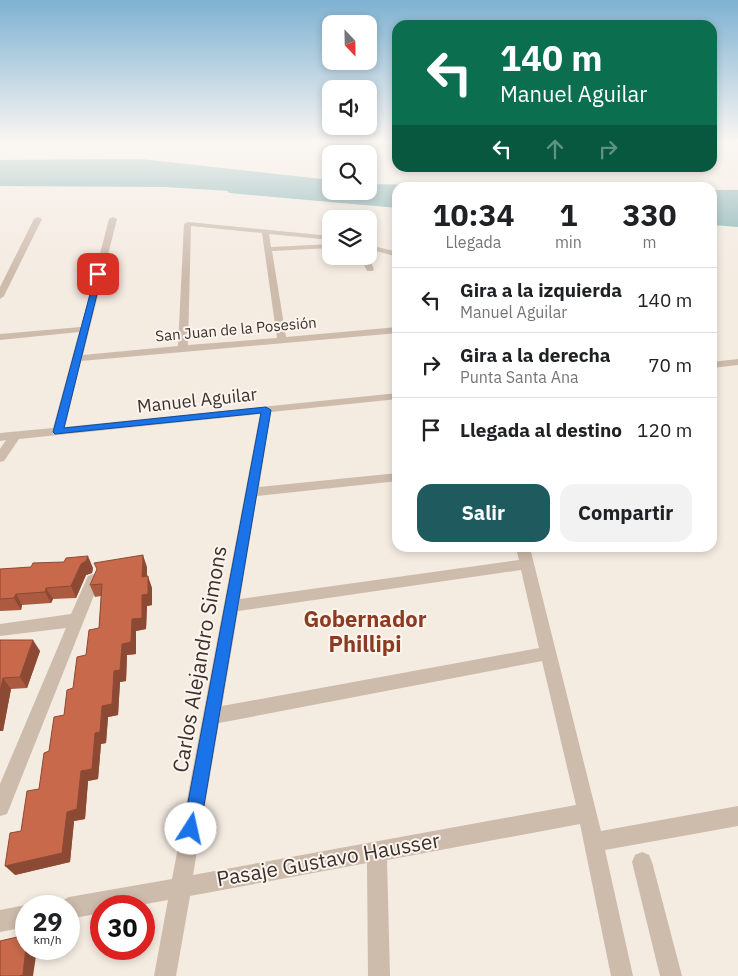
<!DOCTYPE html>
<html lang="es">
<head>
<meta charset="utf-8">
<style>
  :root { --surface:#fff; --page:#f2f2f2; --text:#202124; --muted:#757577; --line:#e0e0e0; --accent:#1f5a5e }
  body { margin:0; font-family:"IBM Plex Sans",sans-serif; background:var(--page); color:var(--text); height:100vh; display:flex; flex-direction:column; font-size:19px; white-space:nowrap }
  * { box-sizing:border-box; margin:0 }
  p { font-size:16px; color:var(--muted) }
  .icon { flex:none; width:28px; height:28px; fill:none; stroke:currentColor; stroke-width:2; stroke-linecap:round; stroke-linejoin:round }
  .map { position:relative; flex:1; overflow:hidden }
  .panel { position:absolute; left:392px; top:182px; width:325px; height:370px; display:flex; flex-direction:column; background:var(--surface); border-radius:15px; box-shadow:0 2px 8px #0003 }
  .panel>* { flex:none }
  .banner { position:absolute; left:392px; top:20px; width:325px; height:152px; border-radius:15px; box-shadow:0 2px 8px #0003; background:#0b6e4f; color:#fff; overflow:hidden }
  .needle { width:32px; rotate:158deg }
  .buttons { position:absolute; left:322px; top:15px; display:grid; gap:10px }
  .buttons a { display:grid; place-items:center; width:55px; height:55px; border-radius:10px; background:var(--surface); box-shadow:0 2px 8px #0003; font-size:25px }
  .speed { position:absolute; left:15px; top:895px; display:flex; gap:10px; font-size:25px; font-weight:700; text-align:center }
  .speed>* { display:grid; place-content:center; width:65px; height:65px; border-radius:50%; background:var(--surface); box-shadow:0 2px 8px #0003; line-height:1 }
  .speed small { font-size:12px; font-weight:400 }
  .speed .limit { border:8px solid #d22; background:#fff; color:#111 }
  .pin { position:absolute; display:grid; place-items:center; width:42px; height:42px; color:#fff; margin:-21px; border-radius:10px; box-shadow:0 2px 8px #0006 }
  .me { position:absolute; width:55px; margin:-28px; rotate:10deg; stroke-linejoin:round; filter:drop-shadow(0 0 4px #0008) }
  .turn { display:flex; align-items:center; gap:18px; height:105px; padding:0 25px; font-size:22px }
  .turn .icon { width:65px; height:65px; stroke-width:2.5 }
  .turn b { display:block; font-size:35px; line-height:42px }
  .lanes { display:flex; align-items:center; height:48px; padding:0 25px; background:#0003; justify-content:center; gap:25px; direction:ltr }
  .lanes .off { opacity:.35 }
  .eta { display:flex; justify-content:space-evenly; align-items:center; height:85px; text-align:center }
  .eta b { font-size:30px; font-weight:800; line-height:35px }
  .cta { display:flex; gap:10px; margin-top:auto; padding:10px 25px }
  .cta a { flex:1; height:58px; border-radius:15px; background:var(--accent); color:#fff; font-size:20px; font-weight:800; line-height:58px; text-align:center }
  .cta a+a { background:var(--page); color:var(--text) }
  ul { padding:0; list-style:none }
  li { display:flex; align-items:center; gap:15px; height:65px; padding:0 25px; border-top:1px solid var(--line) }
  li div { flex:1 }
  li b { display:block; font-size:19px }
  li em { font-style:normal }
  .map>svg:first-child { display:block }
  .water { fill:#7fb0b2 }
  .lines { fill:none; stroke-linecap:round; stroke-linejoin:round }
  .river { fill:#7fb0b2; fill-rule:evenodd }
  .minor { fill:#cdbbac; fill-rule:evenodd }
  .wall { fill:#ac5a40 }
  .shaded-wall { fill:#8c4a34 }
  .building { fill:#c8694b; stroke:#8c4a34 }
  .route { fill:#1a73e8; stroke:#114b97 }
  .labels { text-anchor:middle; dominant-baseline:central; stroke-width:4; stroke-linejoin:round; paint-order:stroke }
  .far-street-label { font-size:15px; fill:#3b302b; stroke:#fbf5ee }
  .street-label { font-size:18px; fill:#3b302b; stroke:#fbf5ee }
  .near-street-label { font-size:21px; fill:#3b302b; stroke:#fbf5ee }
  .near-neighbourhood-label { font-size:22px; font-weight:bold; fill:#8c3b22; stroke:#fbf5ee }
</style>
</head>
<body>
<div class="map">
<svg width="738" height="976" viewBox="0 0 738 976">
  <rect width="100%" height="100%" fill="#f4ebe1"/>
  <g class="water">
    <polygon points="141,159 331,180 331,191 369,191 369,184 532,187 398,188 397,201 164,187 0,186 0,160"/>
    <polygon points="712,190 738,190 738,227 713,225"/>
  </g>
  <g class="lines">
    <polygon class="river" points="236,183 398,196 398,208 229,193 226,189 229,185"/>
    <g class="minor">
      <polygon points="38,217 42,219 4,296 0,299 0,287 34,219"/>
      <path d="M 113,217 L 117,219 L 83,355 L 178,346 L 184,224 L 188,222 L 331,236 L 331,240 L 269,234 L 271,247 L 331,244 L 331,248 L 272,251 L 286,337 L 398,327 L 398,333 L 81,361 L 65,427 L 398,393 L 398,399 L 271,412 L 259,487 L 398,473 L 398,481 L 257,496 L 240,599 L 519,560 L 516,548 L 530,548 L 601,831 L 738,806 L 738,826 L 605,850 L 633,976 L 611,976 L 580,824 L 387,860 L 390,976 L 368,976 L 367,863 L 190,896 L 176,976 L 154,976 L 168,900 L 135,906 L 101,906 L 101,913 L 69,919 L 69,906 L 59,906 L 62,901 L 69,897 L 172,879 L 260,414 L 19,439 L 4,461 L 0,462 L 0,449 L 6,440 L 0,441 L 0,433 L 53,428 L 79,332 L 0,340 L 0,334 L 81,327 L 109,219 ZM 191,226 L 262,233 L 277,338 L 188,345 ZM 521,570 L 539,648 L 222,706 L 238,611 ZM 542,661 L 576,805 L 193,875 L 219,723 Z"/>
      <polygon points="369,245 398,252 398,257 369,249"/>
      <polygon points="360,256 368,256 374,269 373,271 367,271"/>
      <polygon points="738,359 738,365 712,368 712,362"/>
      <polygon points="93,574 98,576 100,580 7,814 0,816 0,784 66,628 0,636 0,624 71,614 88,576"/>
      <polygon points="642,852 649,855 652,862 682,976 660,976 632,862 635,855"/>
      <polygon points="26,905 28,906 26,906 26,927 0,932 0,910"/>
    </g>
  </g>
  <g class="wall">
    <polygon points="147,567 147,577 152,588 152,605 147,606 146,629 136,631 136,654 127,655 126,681 120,682 118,715 108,717 106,743 101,744 98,779 88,781 85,819 74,821 70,862 15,875 21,831 39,789 49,751 64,715 86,655 99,628 101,596 95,597 90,585"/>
    <polygon points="93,568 92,573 86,575 76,598 53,599 51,603 22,605 21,610 0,611 0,569"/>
    <polygon points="0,640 40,651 27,688 11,689 3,731 0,731"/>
  </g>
  <g class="shaded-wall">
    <polygon points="143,555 147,567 147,589 142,577"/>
    <polygon points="88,556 93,568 92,573 86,575 76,598 71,586 81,564"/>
    <polygon points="148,576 152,588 152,605 147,606 146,629 136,631 136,654 127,655 126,681 120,682 118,715 108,717 106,743 101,744 98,779 88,781 85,819 74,821 70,862 15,875 5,866 67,812 95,733 102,706 114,671 122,644 142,595"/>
    <polygon points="46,588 53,599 51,603 45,592"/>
    <polygon points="16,594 22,605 21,610 14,598"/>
    <polygon points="33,640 40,651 27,688 20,677"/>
    <polygon points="3,678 11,689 3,731 0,731 0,692"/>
    <polygon points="26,949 37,949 33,976 19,976"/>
  </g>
  <g class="building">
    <polygon points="143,555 142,577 148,576 148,594 142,595 142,618 132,619 131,642 122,644 120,670 114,671 112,704 102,706 100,732 95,733 92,769 81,771 77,809 67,812 62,853 5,866 10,833 21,831 27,791 39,789 44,753 49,751 54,717 64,715 67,690 73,688 77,657 86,655 89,630 99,628 102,584 90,585 97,569 94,563"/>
    <polygon points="88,556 86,561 81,564 71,586 46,588 45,592 16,594 14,598 0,599 0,569 31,567 33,563 64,562 66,558"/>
    <polygon points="0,640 33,640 20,677 3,678 0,692"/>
    <polygon points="26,935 26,947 23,975 19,976 0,976 0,941"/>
  </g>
  <linearGradient id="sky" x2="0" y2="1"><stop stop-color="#7eb2d2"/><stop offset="0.51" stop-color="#faf6f2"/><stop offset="1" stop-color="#faf6f2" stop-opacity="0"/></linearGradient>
  <rect width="738" height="277" fill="url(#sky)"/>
  <polygon class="route" points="96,272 102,274 64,428 266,407 271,410 200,829 198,835 191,838 185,835 183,829 261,413 55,434 53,432"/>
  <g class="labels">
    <g class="far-street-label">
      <text transform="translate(236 329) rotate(-5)">San Juan de la Posesión</text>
    </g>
    <g class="street-label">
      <text transform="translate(197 400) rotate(-6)">Manuel Aguilar</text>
    </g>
    <g class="near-street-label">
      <text transform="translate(199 659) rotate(-80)">Carlos Alejandro Simons</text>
      <text transform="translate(328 859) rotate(-10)">Pasaje Gustavo Hausser</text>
    </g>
    <g class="near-neighbourhood-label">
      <text x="365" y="618">Gobernador<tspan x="365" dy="25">Phillipi</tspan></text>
    </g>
  </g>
</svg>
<div class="buttons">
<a><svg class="needle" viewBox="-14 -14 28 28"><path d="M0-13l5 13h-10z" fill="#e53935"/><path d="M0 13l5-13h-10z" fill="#757577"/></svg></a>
<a><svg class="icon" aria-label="sound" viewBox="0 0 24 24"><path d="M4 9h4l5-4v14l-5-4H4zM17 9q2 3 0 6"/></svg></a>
<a><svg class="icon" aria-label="search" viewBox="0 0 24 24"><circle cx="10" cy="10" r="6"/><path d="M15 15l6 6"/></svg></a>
<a><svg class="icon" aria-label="layers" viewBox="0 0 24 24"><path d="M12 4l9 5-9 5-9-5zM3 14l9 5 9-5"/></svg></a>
</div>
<div class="speed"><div>29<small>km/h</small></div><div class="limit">30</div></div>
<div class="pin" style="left:98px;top:274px;background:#d93025"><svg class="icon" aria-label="arrive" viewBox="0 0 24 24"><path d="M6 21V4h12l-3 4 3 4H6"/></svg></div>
<svg class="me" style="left:191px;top:829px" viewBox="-20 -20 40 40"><circle r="19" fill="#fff"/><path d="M0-13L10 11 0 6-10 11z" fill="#1a73e8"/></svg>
<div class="banner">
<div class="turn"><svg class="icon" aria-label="left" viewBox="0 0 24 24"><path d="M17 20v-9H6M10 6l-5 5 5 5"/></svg><div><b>140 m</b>Manuel Aguilar</div></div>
<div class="lanes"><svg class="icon" aria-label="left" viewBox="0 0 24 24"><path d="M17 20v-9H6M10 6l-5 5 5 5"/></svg><svg class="icon off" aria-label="ahead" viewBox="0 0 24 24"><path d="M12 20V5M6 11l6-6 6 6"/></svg><svg class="icon off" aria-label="right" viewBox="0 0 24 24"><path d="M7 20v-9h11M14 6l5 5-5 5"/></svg></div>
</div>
<section class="panel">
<div class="eta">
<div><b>10:34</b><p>Llegada</p></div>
<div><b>1</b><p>min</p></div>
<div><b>330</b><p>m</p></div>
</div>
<ul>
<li><svg class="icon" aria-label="left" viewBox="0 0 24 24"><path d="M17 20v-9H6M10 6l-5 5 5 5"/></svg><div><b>Gira a la izquierda</b><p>Manuel Aguilar</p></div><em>140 m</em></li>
<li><svg class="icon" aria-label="right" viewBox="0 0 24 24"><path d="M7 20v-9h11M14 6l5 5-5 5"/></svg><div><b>Gira a la derecha</b><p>Punta Santa Ana</p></div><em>70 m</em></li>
<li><svg class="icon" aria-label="arrive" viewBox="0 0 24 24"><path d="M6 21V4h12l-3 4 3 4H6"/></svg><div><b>Llegada al destino</b></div><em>120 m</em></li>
</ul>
<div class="cta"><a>Salir</a><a>Compartir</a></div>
</section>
</div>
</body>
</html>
